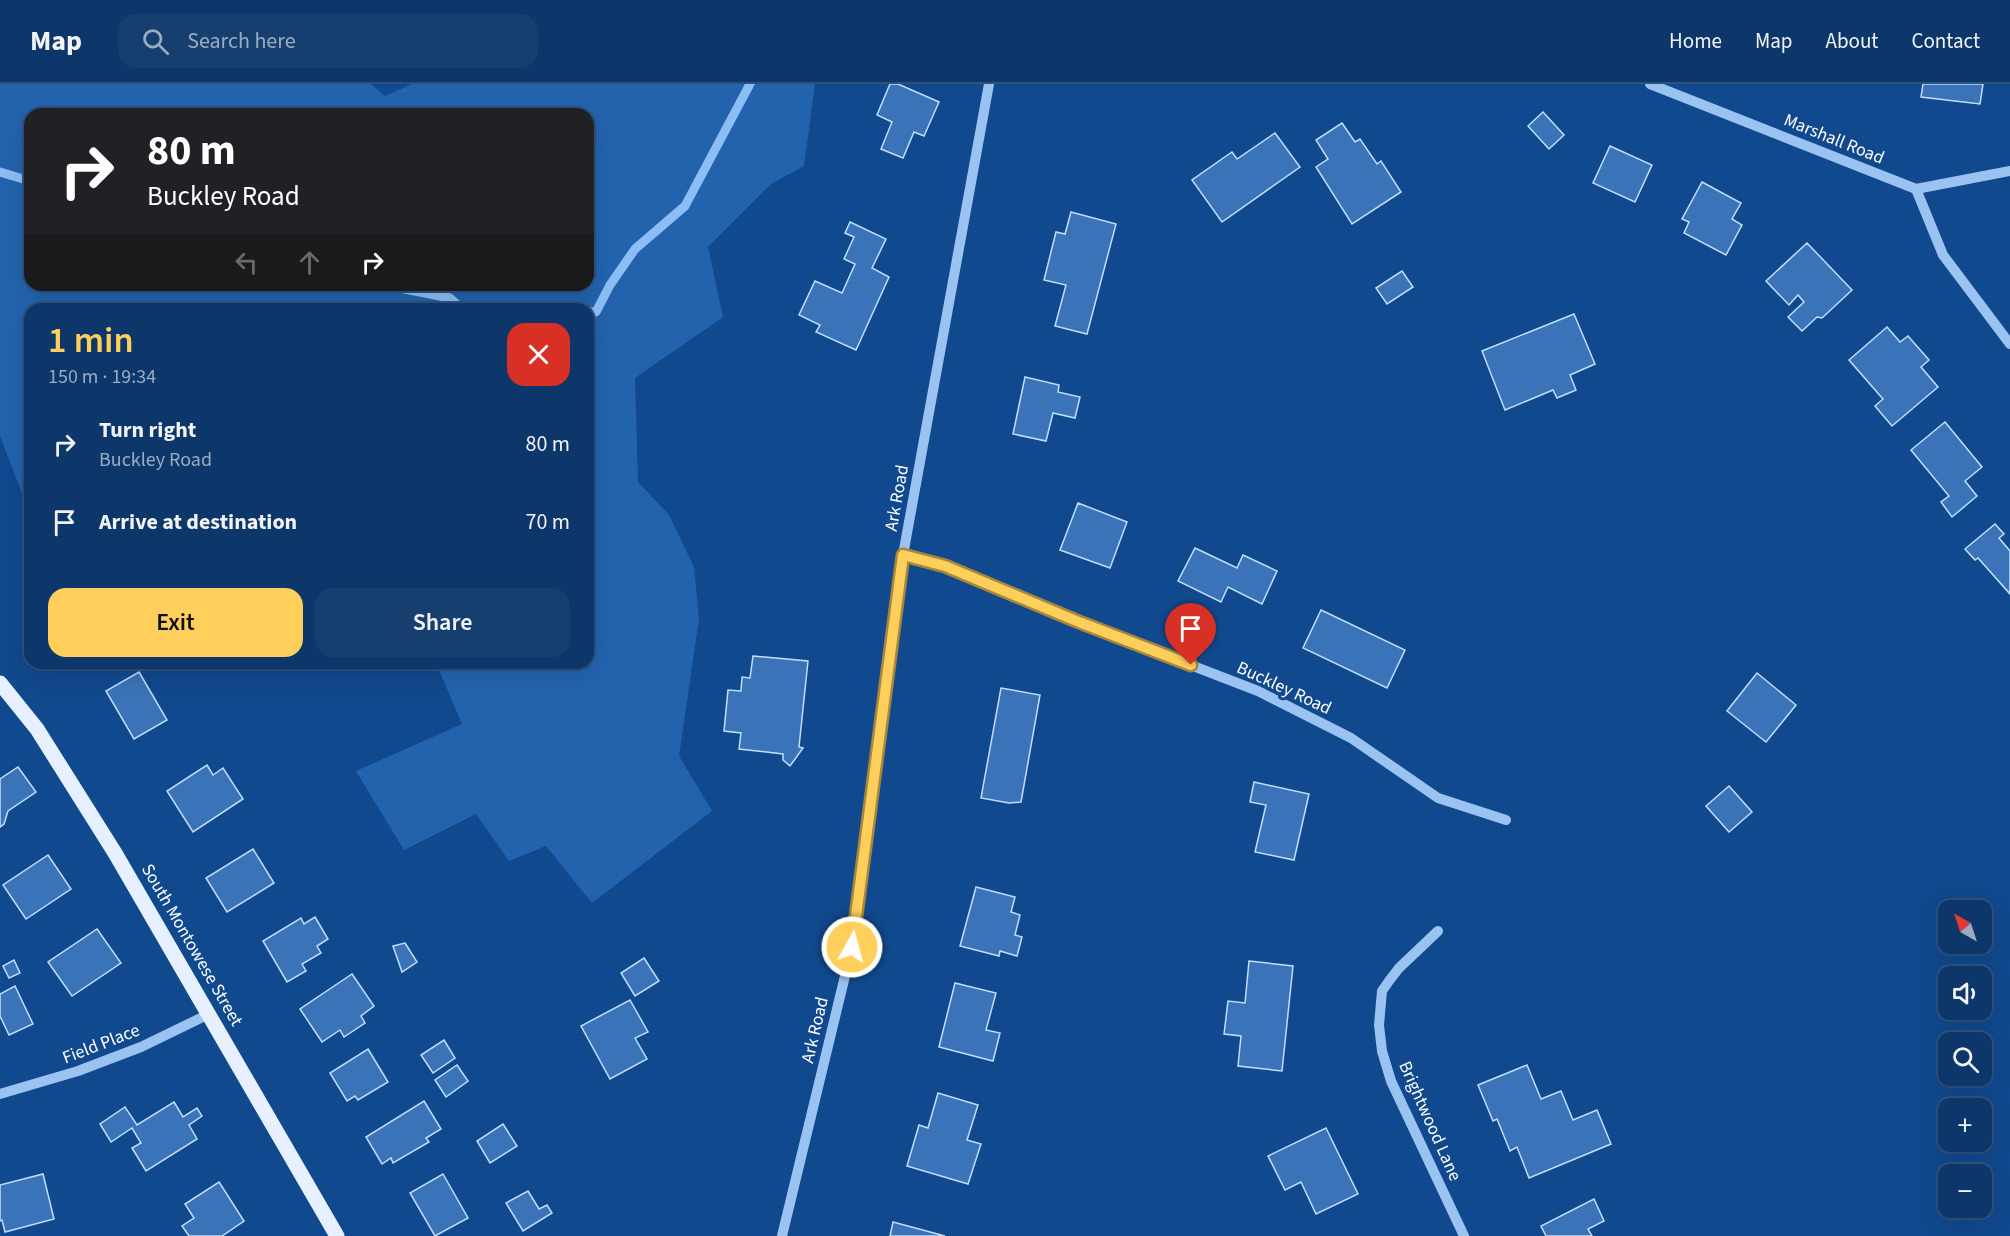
<!DOCTYPE html>
<html lang="en">
<head>
<meta charset="utf-8">
<style>
  :root { --surface:#0d376a; --page:#163f70; --text:#f1f3f6; --muted:#9aacc1; --line:#2d517e; --accent:#ffcf5c }
  body { margin:0; font-family:"Source Sans 3",sans-serif; background:var(--page); color:var(--text); height:100vh; display:flex; flex-direction:column; font-size:22px; white-space:nowrap }
  * { box-sizing:border-box; margin:0 }
  p { font-size:20px; color:var(--muted) }
  .icon { flex:none; width:33px; height:33px; fill:none; stroke:currentColor; stroke-width:2; stroke-linecap:round; stroke-linejoin:round }
  .map { position:relative; flex:1; overflow:hidden }
  .details { position:absolute; left:24px; top:219px; width:570px; height:366px; display:flex; flex-direction:column; background:var(--surface); border-radius:18px; box-shadow:0 6px 24px #0002,0 0 0 2px var(--line) }
  .details>* { flex:none }
  .hud { position:absolute; left:24px; top:24px; width:570px; height:183px; border-radius:18px; box-shadow:0 6px 24px #0002,0 0 0 2px var(--line); background:#202124; color:#fff; overflow:hidden }
  .needle { width:39px; rotate:321deg }
  .controls { position:absolute; left:1938px; top:816px; display:grid; gap:12px }
  .controls a { display:grid; place-items:center; width:54px; height:54px; border-radius:12px; background:var(--surface); box-shadow:0 6px 24px #0002,0 0 0 2px var(--line); font-size:30px }
  .pin { position:absolute; display:grid; place-items:center; width:51px; height:51px; color:#fff; margin:-62px -26px; border-radius:50% 50% 50% 0; rotate:-45deg; box-shadow:0 0 6px #0007 }
  .pin .icon { rotate:45deg }
  .me { position:absolute; width:66px; margin:-33px; rotate:7deg; stroke-linejoin:round; filter:drop-shadow(0 0 4px #0008) }
  .turn { display:flex; align-items:center; gap:21px; height:126px; padding:0 24px; font-size:27px }
  .turn .icon { width:78px; height:78px; stroke-width:2.5 }
  .turn b { display:block; font-size:42px; line-height:51px }
  .lanes { display:flex; align-items:center; height:57px; padding:0 24px; background:#0003; justify-content:center; gap:30px; direction:ltr }
  .lanes .off { opacity:.35 }
  .round { display:grid; place-items:center; flex:none; width:63px; height:63px; border-radius:18px; background:var(--page) }
  .head { display:flex; align-items:center; justify-content:space-between; height:102px; padding:0 24px }
  h1 { font-size:36px; font-weight:600; line-height:45px; color:var(--accent) }
  .cta { display:flex; gap:12px; margin-top:auto; padding:12px 24px }
  .cta a { flex:1; height:69px; border-radius:18px; background:var(--accent); color:#111; font-size:24px; font-weight:600; line-height:69px; text-align:center }
  .cta a+a { background:var(--page); color:var(--text) }
  ul { padding:0; list-style:none }
  li { display:flex; align-items:center; gap:18px; height:78px; padding:0 24px }
  li div { flex:1 }
  li b { display:block; font-size:22px }
  li em { font-style:normal }
  header { display:flex; align-items:center; gap:36px; box-sizing:border-box; height:84px; padding:0 30px; background:var(--surface); border-bottom:2px solid var(--line) }
  header strong { font-size:28px }
  nav { display:flex; gap:33px; margin-inline-start:auto; font-size:21px }
  .search { width:420px; height:54px; background:var(--page); display:flex; align-items:center; gap:15px; box-sizing:border-box; padding:0 21px; border-radius:18px; color:var(--muted); font-size:22px }
  .map>svg:first-child { display:block }
  .green { fill:#2363ae; fill-rule:evenodd }
  .lines { fill:none; stroke-linecap:round; stroke-linejoin:round }
  .stream { stroke:#8cbef5; stroke-width:9 }
  .building { fill:#3a73b8; stroke:#c2ddfd; stroke-width:1.5 }
  .minor { stroke:#9bc3f2; stroke-width:10 }
  .major { stroke:#e6f0ff; stroke-width:15 }
  .route-casing { stroke:#a6873c; stroke-width:15 }
  .route { stroke:#ffcf5c; stroke-width:10 }
  .labels { text-anchor:middle; dominant-baseline:central; stroke-width:6; stroke-linejoin:round; paint-order:stroke }
  .street-label { font-size:18px; fill:#fff; stroke:#11498e }
</style>
</head>
<body>
<header>
<strong>Map</strong>
<div class="search"><svg class="icon" aria-label="search" viewBox="0 0 24 24"><circle cx="10" cy="10" r="6"/><path d="M15 15l6 6"/></svg>Search here</div>
<nav><a>Home</a><a>Map</a><a>About</a><a>Contact</a></nav>
</header>
<div class="map">
<svg width="2010" height="1152" viewBox="0 0 2010 1152">
  <rect width="100%" height="100%" fill="#11498e"/>
  <path class="green" d="M 0,0 L 371,0 L 385,12 L 412,0 L 815,0 L 804,82 L 771,100 L 708,163 L 723,233 L 635,294 L 638,398 L 669,431 L 694,483 L 699,535 L 679,672 L 712,727 L 592,819 L 546,762 L 509,777 L 476,730 L 404,766 L 356,687 L 462,640 L 436,579 L 588,579 L 588,225 L 30,225 L 30,430 L 0,352 ZM 30,30 L 588,30 L 588,201 L 30,201 Z"/>
  <g class="lines">
    <g class="stream">
      <polyline points="0,88 30,97"/>
      <polyline points="385,201 450,214 462,225"/>
      <polyline points="588,228 596,228 610,201 635,165 685,122 750,0"/>
    </g>
  </g>
  <g class="building">
    <polygon points="890,0 898,0 939,18 924,52 914,48 903,74 881,65 892,38 877,31"/>
    <polygon points="1923,0 1983,0 1980,20 1921,13"/>
    <polygon points="1543,28 1564,51 1549,65 1528,42"/>
    <polygon points="1342,39 1355,58 1360,55 1377,80 1381,77 1401,108 1352,140 1316,83 1328,75 1316,56"/>
    <polygon points="1275,49 1300,83 1222,138 1192,96 1232,68 1237,75"/>
    <polygon points="1610,62 1652,81 1635,118 1593,99"/>
    <polygon points="1702,98 1741,119 1732,135 1742,141 1726,171 1684,149 1689,138 1682,135"/>
    <polygon points="1071,128 1116,140 1087,250 1055,242 1066,201 1044,196 1056,148 1065,150"/>
    <polygon points="850,138 886,155 872,184 889,193 856,266 816,248 820,241 799,231 815,197 842,209 855,180 844,175 854,153 845,149"/>
    <polygon points="1807,159 1852,206 1822,234 1817,233 1802,247 1788,233 1804,218 1798,211 1789,221 1766,197"/>
    <polygon points="1402,187 1413,203 1387,220 1376,204"/>
    <polygon points="1574,230 1595,280 1570,291 1576,306 1557,314 1553,306 1505,326 1482,267"/>
    <polygon points="1887,243 1900,258 1908,252 1929,276 1921,283 1938,303 1892,342 1875,322 1883,315 1849,276"/>
    <polygon points="1025,293 1059,301 1058,308 1080,313 1075,334 1053,329 1046,357 1013,350"/>
    <polygon points="1945,338 1982,383 1965,397 1977,412 1952,433 1941,418 1949,412 1911,366"/>
    <polygon points="1078,419 1127,438 1110,484 1060,466"/>
    <polygon points="1995,440 2004,450 1999,454 2010,467 2010,510 1978,474 1975,476 1965,465"/>
    <polygon points="1195,464 1237,484 1243,471 1277,487 1262,520 1228,503 1221,518 1178,497"/>
    <polygon points="1321,526 1405,566 1387,604 1303,564"/>
    <polygon points="753,572 808,577 799,663 803,664 790,682 783,676 783,670 739,665 741,649 724,647 728,606 741,607 742,593 750,594"/>
    <polygon points="139,588 167,636 134,655 106,607"/>
    <polygon points="1757,589 1796,621 1766,658 1727,627"/>
    <polygon points="1001,604 1040,611 1021,718 1009,719 981,714"/>
    <polygon points="207,681 213,691 223,684 243,715 193,748 167,707"/>
    <polygon points="18,683 36,708 8,727 4,740 0,743 0,695"/>
    <polygon points="1254,698 1309,710 1294,776 1255,768 1266,721 1250,718"/>
    <polygon points="1729,702 1752,728 1729,748 1706,722"/>
    <polygon points="253,765 274,799 227,828 206,794"/>
    <polygon points="48,771 71,805 26,835 3,801"/>
    <polygon points="976,803 1015,813 1011,828 1020,831 1015,851 1022,853 1017,872 1000,867 999,872 960,862"/>
    <polygon points="315,833 328,855 317,862 321,869 302,880 306,887 287,898 263,857 301,834 304,840"/>
    <polygon points="97,845 121,879 72,912 48,878"/>
    <polygon points="405,859 417,878 402,888 393,862"/>
    <polygon points="644,874 659,897 635,912 621,889"/>
    <polygon points="14,876 20,889 9,894 3,882"/>
    <polygon points="1249,877 1293,882 1282,987 1238,982 1241,952 1224,950 1228,917 1245,919"/>
    <polygon points="352,890 374,922 361,932 365,939 344,953 340,946 322,958 300,925"/>
    <polygon points="955,899 996,909 986,946 1000,949 993,977 939,963"/>
    <polygon points="15,902 33,940 9,951 0,932 0,910"/>
    <polygon points="630,916 648,948 635,954 647,975 610,995 581,942"/>
    <polygon points="444,956 455,974 433,989 421,971"/>
    <polygon points="368,965 388,998 358,1016 355,1012 347,1017 330,989"/>
    <polygon points="457,981 468,997 446,1013 435,996"/>
    <polygon points="1527,981 1541,1015 1561,1007 1573,1036 1597,1026 1611,1060 1529,1094 1517,1063 1510,1067 1497,1035 1493,1037 1478,1001"/>
    <polygon points="938,1009 978,1021 967,1056 981,1060 968,1100 907,1082 919,1041 928,1044"/>
    <polygon points="424,1017 441,1045 426,1054 429,1058 393,1079 391,1074 382,1080 366,1053"/>
    <polygon points="174,1018 183,1033 197,1024 202,1032 189,1041 197,1055 146,1087 132,1064 141,1059 132,1044 111,1058 100,1040 125,1023 137,1041"/>
    <polygon points="503,1040 517,1062 490,1079 477,1057"/>
    <polygon points="1326,1044 1358,1110 1316,1130 1301,1098 1285,1106 1268,1072"/>
    <polygon points="43,1090 54,1135 5,1148 2,1136 0,1137 0,1101"/>
    <polygon points="443,1090 468,1134 435,1152 410,1109"/>
    <polygon points="219,1098 244,1137 222,1152 189,1152 182,1142 194,1134 185,1120"/>
    <polygon points="528,1107 539,1125 547,1121 552,1129 523,1147 506,1119"/>
    <polygon points="1594,1115 1604,1137 1588,1145 1592,1152 1546,1152 1541,1142"/>
    <polygon points="893,1138 945,1152 890,1152"/>
  </g>
  <g class="lines">
    <g class="minor">
      <polyline points="1650,0 1916,105 2010,87"/>
      <polyline points="1916,105 1943,171 2010,260"/>
      <polyline points="903,471 945,482 1079,538 1258,607 1351,654 1438,714 1506,736"/>
      <polyline points="1438,847 1399,884 1389,897 1382,907 1379,941 1382,967 1391,997 1464,1152"/>
      <polyline points="0,1010 78,987 141,963 209,930"/>
      <polyline points="782,1152 852,863 903,471 989,0"/>
    </g>
    <polyline class="major" points="0,599 37,645 115,769 337,1152"/>
  </g>
  <g class="lines">
    <g class="route-casing">
      <polyline id="route" points="852,863 903,471 945,482 1079,538 1191,581"/>
    </g>
    <use href="#route" class="route"/>
  </g>
  <g class="labels">
    <g class="street-label">
      <text transform="translate(1834 55) rotate(22)">Marshall Road</text>
      <text transform="translate(897 414) rotate(-80)">Ark Road</text>
      <text transform="translate(1284 604) rotate(25)">Buckley Road</text>
      <text transform="translate(192 861) rotate(60)">South Montowese Street</text>
      <text transform="translate(815 946) rotate(-77)">Ark Road</text>
      <text transform="translate(101 960) rotate(-21)">Field Place</text>
      <text transform="translate(1430 1037) rotate(66)">Brightwood Lane</text>
    </g>
  </g>
</svg>
<div class="controls">
<a><svg class="needle" viewBox="-14 -14 28 28"><path d="M0-13l5 13h-10z" fill="#e53935"/><path d="M0 13l5-13h-10z" fill="#9aacc1"/></svg></a>
<a><svg class="icon" aria-label="sound" viewBox="0 0 24 24"><path d="M4 9h4l5-4v14l-5-4H4zM17 9q2 3 0 6"/></svg></a>
<a><svg class="icon" aria-label="search" viewBox="0 0 24 24"><circle cx="10" cy="10" r="6"/><path d="M15 15l6 6"/></svg></a>
<a>+</a>
<a>−</a>
</div>
<div class="pin" style="left:1191px;top:581px;background:#d93025"><svg class="icon" aria-label="arrive" viewBox="0 0 24 24"><path d="M6 21V4h12l-3 4 3 4H6"/></svg></div>
<svg class="me" style="left:852px;top:863px" viewBox="-20 -20 40 40"><circle r="17" fill="#ffcf5c" stroke="#fff" stroke-width="3"/><path d="M0-11L8 9 0 5-8 9z" fill="#fff"/></svg>
<div class="hud">
<div class="turn"><svg class="icon" aria-label="right" viewBox="0 0 24 24"><path d="M7 20v-9h11M14 6l5 5-5 5"/></svg><div><b>80 m</b>Buckley Road</div></div>
<div class="lanes"><svg class="icon off" aria-label="left" viewBox="0 0 24 24"><path d="M17 20v-9H6M10 6l-5 5 5 5"/></svg><svg class="icon off" aria-label="ahead" viewBox="0 0 24 24"><path d="M12 20V5M6 11l6-6 6 6"/></svg><svg class="icon" aria-label="right" viewBox="0 0 24 24"><path d="M7 20v-9h11M14 6l5 5-5 5"/></svg></div>
</div>
<section class="details">
<div class="head"><div><h1>1 min</h1><p>150 m · 19:34</p></div><a class="round" style="background:#d93025;color:#fff"><svg class="icon" aria-label="close" viewBox="0 0 24 24"><path d="M6 6l12 12M18 6L6 18"/></svg></a></div>
<ul>
<li><svg class="icon" aria-label="right" viewBox="0 0 24 24"><path d="M7 20v-9h11M14 6l5 5-5 5"/></svg><div><b>Turn right</b><p>Buckley Road</p></div><em>80 m</em></li>
<li><svg class="icon" aria-label="arrive" viewBox="0 0 24 24"><path d="M6 21V4h12l-3 4 3 4H6"/></svg><div><b>Arrive at destination</b></div><em>70 m</em></li>
</ul>
<div class="cta"><a>Exit</a><a>Share</a></div>
</section>
</div>
</body>
</html>
